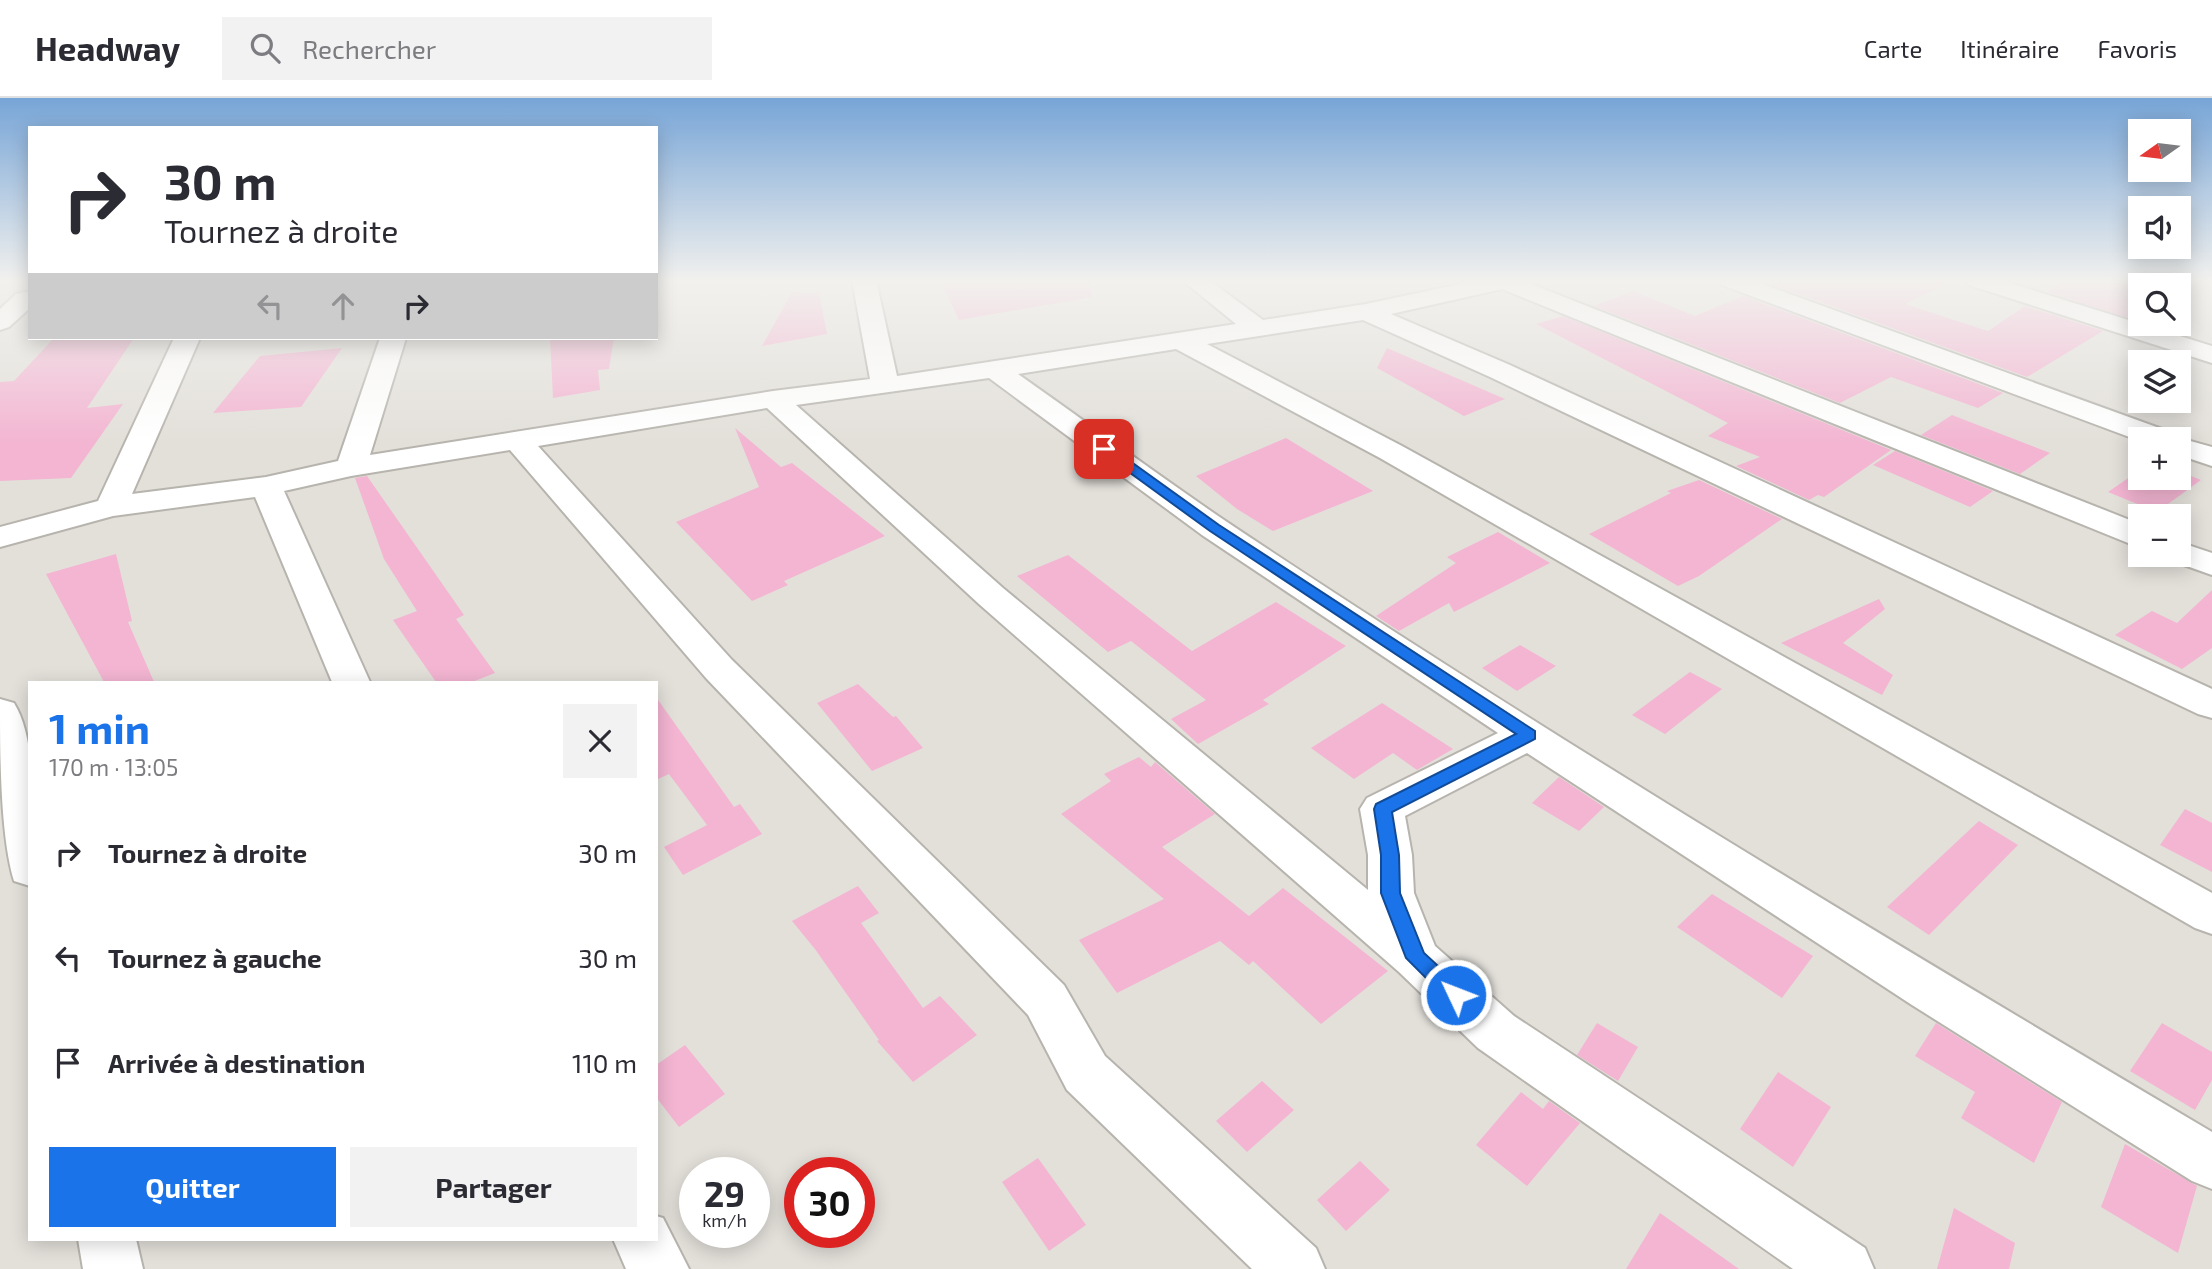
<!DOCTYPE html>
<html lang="fr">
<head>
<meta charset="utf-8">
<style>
  :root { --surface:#fff; --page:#f2f2f3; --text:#2b2b33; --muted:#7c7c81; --line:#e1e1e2; --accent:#1a73e8 }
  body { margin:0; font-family:"Exo 2",sans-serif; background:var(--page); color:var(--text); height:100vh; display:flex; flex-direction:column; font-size:26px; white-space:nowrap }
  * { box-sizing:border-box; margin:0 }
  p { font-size:23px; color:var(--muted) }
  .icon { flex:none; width:38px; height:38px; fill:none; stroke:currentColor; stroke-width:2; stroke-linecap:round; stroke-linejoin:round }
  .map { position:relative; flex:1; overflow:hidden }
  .panel { position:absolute; left:28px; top:583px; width:630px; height:560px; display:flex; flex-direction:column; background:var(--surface); border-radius:0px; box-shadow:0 4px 18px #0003 }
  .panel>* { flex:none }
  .hud { position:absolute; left:28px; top:28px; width:630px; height:214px; border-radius:0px; box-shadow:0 4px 18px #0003; background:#fff; color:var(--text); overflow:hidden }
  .needle { width:46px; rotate:256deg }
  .controls { position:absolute; left:2128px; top:21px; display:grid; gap:14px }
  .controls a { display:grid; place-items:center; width:63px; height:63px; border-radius:0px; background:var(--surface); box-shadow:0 4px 18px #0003; font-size:35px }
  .speed { position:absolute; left:679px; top:1059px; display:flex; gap:14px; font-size:35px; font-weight:700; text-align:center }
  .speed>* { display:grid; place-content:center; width:91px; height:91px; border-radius:50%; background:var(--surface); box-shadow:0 4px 18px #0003; line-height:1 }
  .speed small { font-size:18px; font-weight:400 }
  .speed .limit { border:10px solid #d22; background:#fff; color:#111 }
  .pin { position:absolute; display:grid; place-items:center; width:60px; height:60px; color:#fff; margin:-30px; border-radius:14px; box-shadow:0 4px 10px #0006 }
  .me { position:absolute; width:77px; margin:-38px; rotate:313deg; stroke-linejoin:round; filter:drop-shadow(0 0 5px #0008) }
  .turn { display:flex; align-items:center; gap:24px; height:147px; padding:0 21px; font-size:32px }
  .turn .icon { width:91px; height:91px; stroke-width:2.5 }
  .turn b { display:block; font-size:49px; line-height:60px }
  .lanes { display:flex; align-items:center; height:66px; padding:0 21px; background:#0003; justify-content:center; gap:35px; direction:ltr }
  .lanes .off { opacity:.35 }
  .round { display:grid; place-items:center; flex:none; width:74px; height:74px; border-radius:0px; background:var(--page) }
  .summary { display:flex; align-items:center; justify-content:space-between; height:119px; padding:0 21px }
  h1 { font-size:42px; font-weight:700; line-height:52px; color:var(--accent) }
  .cta { display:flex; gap:14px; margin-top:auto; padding:14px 21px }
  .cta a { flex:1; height:80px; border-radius:0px; background:var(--accent); color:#fff; font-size:28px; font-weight:700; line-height:80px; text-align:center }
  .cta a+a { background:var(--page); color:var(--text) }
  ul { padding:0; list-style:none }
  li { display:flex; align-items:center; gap:21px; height:105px; padding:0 21px }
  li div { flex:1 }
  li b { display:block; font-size:26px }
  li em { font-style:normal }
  header { display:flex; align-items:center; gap:42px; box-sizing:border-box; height:98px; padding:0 35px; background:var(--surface); border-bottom:2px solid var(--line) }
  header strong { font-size:33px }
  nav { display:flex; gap:38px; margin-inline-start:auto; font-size:24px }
  .search { width:490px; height:63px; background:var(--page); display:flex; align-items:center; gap:18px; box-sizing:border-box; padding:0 24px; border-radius:0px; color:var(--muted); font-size:26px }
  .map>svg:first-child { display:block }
  .building { fill:#f3b5d2 }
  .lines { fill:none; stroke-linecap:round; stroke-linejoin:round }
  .street-casing { stroke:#b7b4ae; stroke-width:4 }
  .street { fill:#fff; fill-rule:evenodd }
  .route { fill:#1a73e8; stroke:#114b97; stroke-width:2 }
</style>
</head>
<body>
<header>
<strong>Headway</strong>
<div class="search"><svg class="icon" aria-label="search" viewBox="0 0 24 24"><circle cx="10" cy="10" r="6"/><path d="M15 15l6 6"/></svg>Rechercher</div>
<nav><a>Carte</a><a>Itinéraire</a><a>Favoris</a></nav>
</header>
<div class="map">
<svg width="2212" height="1171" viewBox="0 0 2212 1171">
  <rect width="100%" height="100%" fill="#e3e0da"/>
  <g class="building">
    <polygon points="969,182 1090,182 1092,199 959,222 941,185"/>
    <polygon points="1782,182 1953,182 1905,206 1988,233 2025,208 2103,233 2027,279 1771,186"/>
    <polygon points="2065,182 2119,182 2140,188 2140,210 2126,219 2047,194"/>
    <polygon points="1633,193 1695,218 1743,198 2003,295 1978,310 1891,279 1840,305 1594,208"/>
    <polygon points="792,194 819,195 827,236 762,248"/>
    <polygon points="1563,218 1891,352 1824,399 1818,397 1809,402 1736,368 1760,359 1708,338 1728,325 1536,226"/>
    <polygon points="69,240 134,240 87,310 123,306 71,380 0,383 0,284 14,283 53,241"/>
    <polygon points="550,240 614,240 609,271 598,272 600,292 553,300"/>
    <polygon points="342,250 301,309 213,315 260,258"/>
    <polygon points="1387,250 1505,301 1464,318 1377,270"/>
    <polygon points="1952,317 2050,355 2020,376 1921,337"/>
    <polygon points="735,330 781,369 792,365 885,438 784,483 788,487 752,503 676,424 759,389"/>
    <polygon points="1286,340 1373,393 1273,433 1237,411 1196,378"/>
    <polygon points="1895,353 1993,393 1970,409 1873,367"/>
    <polygon points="2140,372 2140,380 2179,380 2179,373 2201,382 2157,414 2108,394"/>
    <polygon points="367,378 464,517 456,521 495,575 472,584 436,584 393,522 417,513 384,461 355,380"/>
    <polygon points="1699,382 1782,421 1699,478 1678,488 1589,436 1671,395 1667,393"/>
    <polygon points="1498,434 1550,465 1454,514 1449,505 1399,533 1376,518 1456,465 1447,459"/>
    <polygon points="116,456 132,523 128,524 154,584 104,584 46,476"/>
    <polygon points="1068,457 1192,553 1276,504 1346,548 1263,602 1269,606 1198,646 1171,621 1206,602 1131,543 1108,554 1017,478"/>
    <polygon points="2212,492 2212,550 2182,571 2115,537 2152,513 2177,525"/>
    <polygon points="1879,501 1885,511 1843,545 1893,577 1882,597 1781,545"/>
    <polygon points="1520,547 1556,568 1517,593 1482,570"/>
    <polygon points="1690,574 1722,591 1665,636 1632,617"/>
    <polygon points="858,586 893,619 896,618 923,650 872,673 817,605"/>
    <polygon points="656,599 734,709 740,706 762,736 683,777 664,749 707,727 669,676 656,682"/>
    <polygon points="1382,605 1453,651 1417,672 1393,655 1354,681 1311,650"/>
    <polygon points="1139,659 1151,669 1155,664 1215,716 1162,749 1249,818 1283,790 1388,873 1321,926 1253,863 1249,867 1220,843 1117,895 1079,842 1164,801 1061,716 1111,683 1104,676"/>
    <polygon points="1559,679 1604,709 1579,733 1532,705"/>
    <polygon points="2185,711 2212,725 2212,774 2160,747"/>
    <polygon points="1979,723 2018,747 1929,837 1887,809"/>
    <polygon points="858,788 879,815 861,825 923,910 940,898 977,937 913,984 877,943 879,942 815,851 792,823"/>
    <polygon points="1712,796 1813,858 1782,900 1677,829"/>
    <polygon points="1597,925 1638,949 1618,983 1577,957"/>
    <polygon points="1936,925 2062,1004 2034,1065 1961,1020 1975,994 1915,958"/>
    <polygon points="2162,925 2212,954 2212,982 2195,1012 2130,973"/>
    <polygon points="685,947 725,996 679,1029 656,999 656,967"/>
    <polygon points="1778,974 1831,1009 1793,1069 1740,1031"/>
    <polygon points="1262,983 1294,1012 1247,1054 1216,1023"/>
    <polygon points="1521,994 1543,1011 1549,1003 1580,1025 1527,1088 1476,1047"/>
    <polygon points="2125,1046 2197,1088 2178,1155 2101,1109"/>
    <polygon points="1038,1060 1086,1127 1049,1153 1002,1084"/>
    <polygon points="1360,1063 1390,1092 1346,1133 1317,1102"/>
    <polygon points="1954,1110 2015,1145 2009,1171 1937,1171"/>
    <polygon points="1660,1115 1739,1171 1626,1171"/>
  </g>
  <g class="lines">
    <g class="street-casing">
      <g id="street">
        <path d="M 852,182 L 876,182 L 897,278 L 1236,226 L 1182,182 L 1209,182 L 1263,222 L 1366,206 L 1479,182 L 1521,182 L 2140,426 L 2140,448 L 2128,445 L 1502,191 L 1391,216 L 1510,267 L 2212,591 L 2212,620 L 2198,616 L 1490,279 L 1363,222 L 1207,246 L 1402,348 L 2212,795 L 2212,836 L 2195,830 L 1380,360 L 1176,251 L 1018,276 C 1088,325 1156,376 1227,424 C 1548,638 1880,837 2212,1034 L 2212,1091 L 2192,1083 L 1912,907 L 1527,655 L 1405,718 L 1412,757 L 1414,795 L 1435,848 L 1514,918 L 1865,1150 L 1874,1171 L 1793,1171 L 1478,950 L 1399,874 L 979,506 L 767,310 L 538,348 L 732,562 L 1064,887 L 1105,958 L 1316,1150 L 1325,1171 L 1252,1171 L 1067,992 L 1028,917 L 706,580 L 510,352 L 351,378 L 284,393 L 370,584 L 332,584 L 255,399 L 113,418 L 0,449 L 0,429 L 98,403 L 174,240 L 200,240 L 132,396 L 266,379 L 338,363 L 380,240 L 406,240 L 370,357 L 773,293 L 870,281 ZM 989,280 L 1202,437 L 1498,635 L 1367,700 L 1360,711 L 1368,757 L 1368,792 L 1003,490 L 796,307 Z"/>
        <polygon points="1718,182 1751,182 2173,335 2176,339 2212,349 2212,368 2179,357 2179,341 2140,343 1722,187"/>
        <polygon points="1965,182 2000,182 2212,248 2212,265 1969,187"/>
        <polygon points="25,194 30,195 30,210 9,229 0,232 0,211 16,196"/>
        <polygon points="2179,444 2212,455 2212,477 2167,461 2164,457 2179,457"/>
        <path d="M 0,601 L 14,605 C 41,648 30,737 30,788 L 14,783 C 0,737 0,653 0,601 Z"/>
        <polygon points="656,1118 663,1120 689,1171 626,1171 613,1141 656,1141"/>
        <polygon points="78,1141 136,1141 143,1171 83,1171"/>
      </g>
    </g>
    <use href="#street" class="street"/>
  </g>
  <linearGradient id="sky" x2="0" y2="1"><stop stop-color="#77a5d7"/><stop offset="0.53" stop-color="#f2f1ee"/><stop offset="1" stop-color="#f2f1ee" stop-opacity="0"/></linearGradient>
  <rect width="2212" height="345" fill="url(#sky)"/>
  <polygon class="route" points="1100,348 1109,348 1219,427 1535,633 1535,641 1392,714 1399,757 1400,795 1424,855 1463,891 1466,897 1463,903 1456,906 1449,903 1406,860 1381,795 1381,757 1374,711 1376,706 1516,636 1210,433 1100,353"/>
</svg>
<div class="controls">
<a><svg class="needle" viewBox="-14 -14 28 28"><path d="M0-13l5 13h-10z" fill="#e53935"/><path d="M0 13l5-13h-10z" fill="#7c7c81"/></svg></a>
<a><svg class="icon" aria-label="sound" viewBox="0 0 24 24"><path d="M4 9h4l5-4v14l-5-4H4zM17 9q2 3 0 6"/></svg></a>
<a><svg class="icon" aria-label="search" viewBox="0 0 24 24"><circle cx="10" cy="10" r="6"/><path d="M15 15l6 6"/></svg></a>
<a><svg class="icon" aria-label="layers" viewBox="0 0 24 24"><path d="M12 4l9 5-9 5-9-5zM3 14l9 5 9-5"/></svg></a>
<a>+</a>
<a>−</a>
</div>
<div class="speed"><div>29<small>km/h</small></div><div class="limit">30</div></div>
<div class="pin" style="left:1104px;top:351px;background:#d93025"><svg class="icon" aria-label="arrive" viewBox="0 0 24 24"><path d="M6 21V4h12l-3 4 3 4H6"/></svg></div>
<svg class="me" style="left:1456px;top:897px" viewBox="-20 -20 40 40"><circle r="17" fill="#1a73e8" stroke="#fff" stroke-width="3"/><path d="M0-11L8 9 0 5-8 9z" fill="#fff"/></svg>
<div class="hud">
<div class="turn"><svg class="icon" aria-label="right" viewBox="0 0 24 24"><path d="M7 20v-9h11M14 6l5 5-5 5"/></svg><div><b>30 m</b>Tournez à droite</div></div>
<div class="lanes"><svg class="icon off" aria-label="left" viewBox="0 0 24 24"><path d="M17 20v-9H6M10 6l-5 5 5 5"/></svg><svg class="icon off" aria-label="ahead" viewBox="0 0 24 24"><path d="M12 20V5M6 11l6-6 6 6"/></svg><svg class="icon" aria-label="right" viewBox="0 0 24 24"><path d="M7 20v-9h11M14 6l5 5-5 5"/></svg></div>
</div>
<section class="panel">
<div class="summary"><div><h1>1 min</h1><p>170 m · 13:05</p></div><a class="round"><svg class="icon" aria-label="close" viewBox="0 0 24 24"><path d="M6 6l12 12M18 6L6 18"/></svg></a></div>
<ul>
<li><svg class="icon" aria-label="right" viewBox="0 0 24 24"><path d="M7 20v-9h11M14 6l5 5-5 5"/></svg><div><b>Tournez à droite</b></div><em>30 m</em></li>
<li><svg class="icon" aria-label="left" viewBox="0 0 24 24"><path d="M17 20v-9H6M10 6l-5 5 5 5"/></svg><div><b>Tournez à gauche</b></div><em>30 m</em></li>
<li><svg class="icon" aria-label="arrive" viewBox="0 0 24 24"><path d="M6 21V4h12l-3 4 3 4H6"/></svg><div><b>Arrivée à destination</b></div><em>110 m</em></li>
</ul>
<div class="cta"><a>Quitter</a><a>Partager</a></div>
</section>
</div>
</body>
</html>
